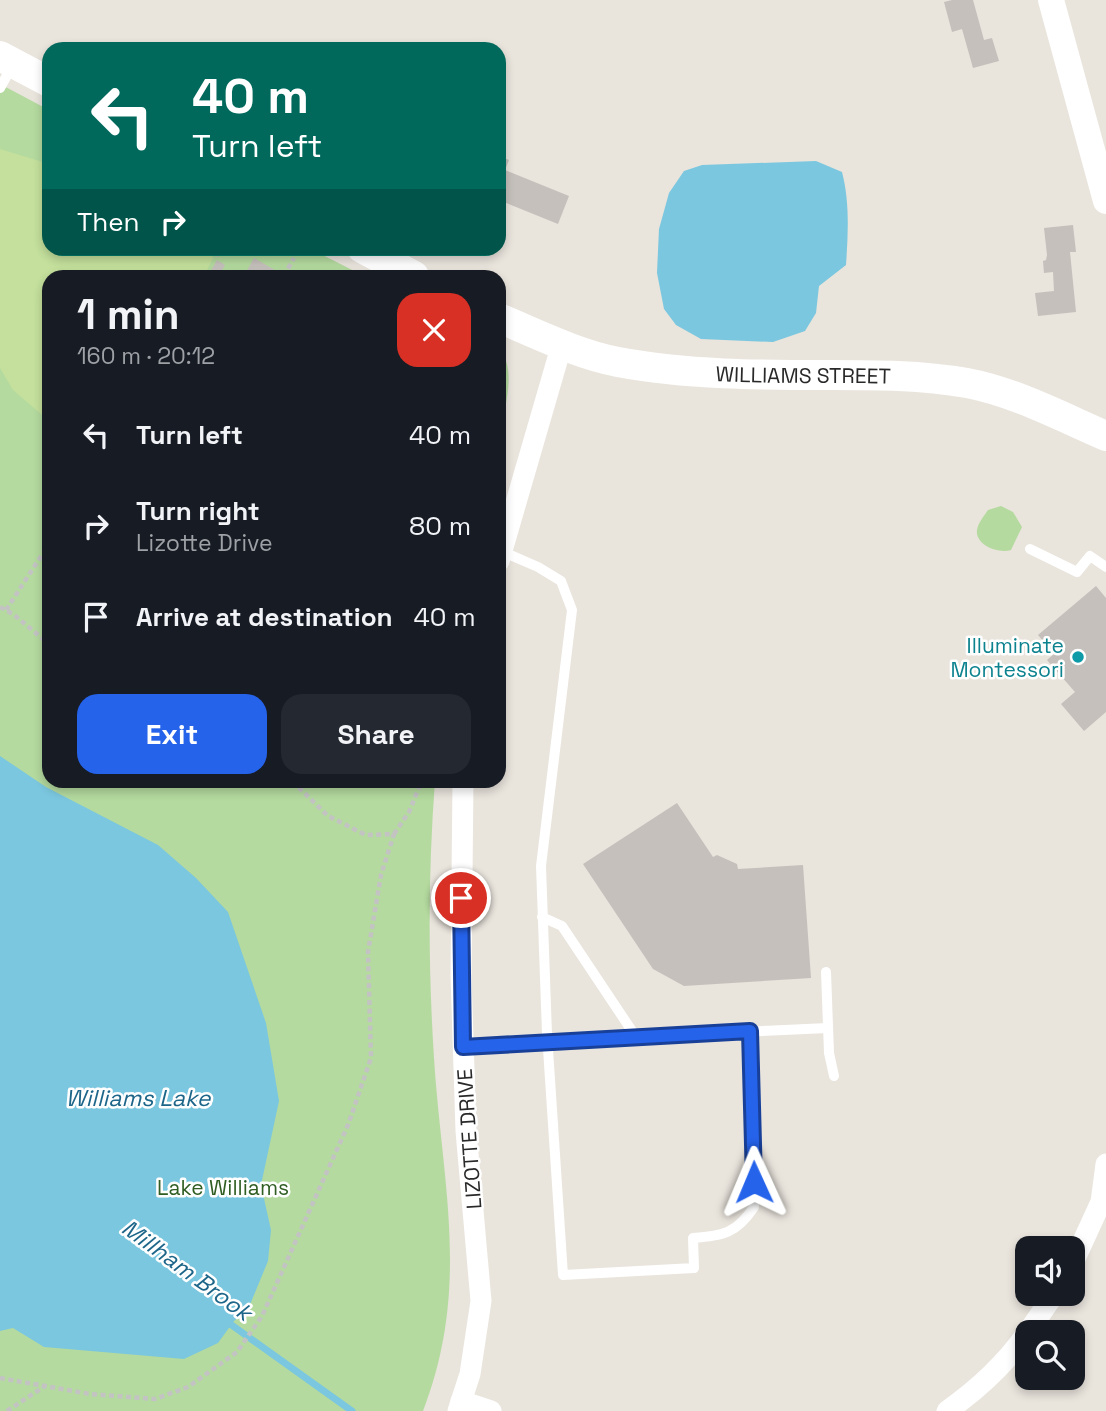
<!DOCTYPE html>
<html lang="en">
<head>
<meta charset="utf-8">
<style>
  :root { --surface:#171b24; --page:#242831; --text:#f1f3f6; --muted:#9ea1a6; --accent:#2563eb }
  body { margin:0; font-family:"Space Grotesk",sans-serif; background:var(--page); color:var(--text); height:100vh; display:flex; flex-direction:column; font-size:26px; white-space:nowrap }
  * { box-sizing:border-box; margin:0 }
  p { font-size:23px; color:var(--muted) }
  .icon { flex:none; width:38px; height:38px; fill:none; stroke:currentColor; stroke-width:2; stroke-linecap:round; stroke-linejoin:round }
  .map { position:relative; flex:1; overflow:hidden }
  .panel { position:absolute; left:42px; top:270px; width:464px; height:518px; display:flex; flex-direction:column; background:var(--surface); border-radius:21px; box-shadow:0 4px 10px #0003 }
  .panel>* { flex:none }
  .guide { position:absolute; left:42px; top:42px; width:464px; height:214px; border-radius:21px; box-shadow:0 4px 10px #0003; background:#00695c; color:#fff; overflow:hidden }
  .controls { position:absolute; left:1015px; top:1236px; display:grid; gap:14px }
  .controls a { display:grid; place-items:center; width:70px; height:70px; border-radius:14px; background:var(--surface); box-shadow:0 4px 10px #0003; font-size:35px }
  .pin { position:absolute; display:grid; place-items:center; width:60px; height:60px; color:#fff; margin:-30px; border:4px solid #fff; border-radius:50%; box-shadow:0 2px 7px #0007 }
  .me { position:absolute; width:77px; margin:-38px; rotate:359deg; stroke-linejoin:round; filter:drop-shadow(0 0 5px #0008) }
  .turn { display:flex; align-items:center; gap:24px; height:147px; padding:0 35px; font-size:32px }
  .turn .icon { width:91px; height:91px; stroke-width:2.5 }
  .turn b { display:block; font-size:49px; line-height:60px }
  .then { display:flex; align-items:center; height:66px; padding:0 35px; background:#0003; gap:14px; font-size:26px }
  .round { display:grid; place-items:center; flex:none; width:74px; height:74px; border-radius:21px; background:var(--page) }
  .headline { display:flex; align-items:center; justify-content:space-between; height:119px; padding:0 35px }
  h1 { font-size:42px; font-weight:800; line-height:52px }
  .primary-button { display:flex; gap:14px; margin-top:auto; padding:14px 35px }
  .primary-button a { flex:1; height:80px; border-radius:21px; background:var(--accent); color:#fff; font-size:28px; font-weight:800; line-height:80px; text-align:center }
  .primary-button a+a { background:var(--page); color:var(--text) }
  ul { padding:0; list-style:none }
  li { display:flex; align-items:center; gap:21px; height:91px; padding:0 35px }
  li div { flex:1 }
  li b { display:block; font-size:26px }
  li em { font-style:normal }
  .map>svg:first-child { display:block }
  .green { fill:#b4da9f }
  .pitch { fill:#c4e09c }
  .water { fill:#7bc7df }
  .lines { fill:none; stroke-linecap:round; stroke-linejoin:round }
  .stream { stroke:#7bc7df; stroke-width:7 }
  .building { fill:#c5c0bc }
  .path { stroke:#c3c3c3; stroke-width:4.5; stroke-dasharray:5 3.5; stroke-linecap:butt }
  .service { stroke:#fff; stroke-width:10 }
  .minor { stroke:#fff; stroke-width:21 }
  .tertiary { stroke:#fff; stroke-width:26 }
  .secondary { stroke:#fff; stroke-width:30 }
  .route-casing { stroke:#184099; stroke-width:18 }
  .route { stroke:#2563eb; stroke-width:12 }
  .culture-dot { fill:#0f9aa8; stroke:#fff; stroke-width:2.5 }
  .labels { text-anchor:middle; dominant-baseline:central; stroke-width:5; stroke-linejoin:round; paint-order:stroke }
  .street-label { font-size:21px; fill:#292929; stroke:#fff }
  .culture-label { font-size:21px; fill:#0d838f; stroke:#fff; text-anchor:end }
  .park-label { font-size:21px; fill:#2f5d22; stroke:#fff }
  .water-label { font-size:23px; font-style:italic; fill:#1d6689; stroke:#fff }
</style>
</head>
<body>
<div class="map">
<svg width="1106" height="1411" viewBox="0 0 1106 1411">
  <rect width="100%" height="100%" fill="#e9e4dc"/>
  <g class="green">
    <path d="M 0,84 L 49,110 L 49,248 L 311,249 L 364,276 L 49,276 L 49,780 L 435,781 C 428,873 428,965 434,1058 C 442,1184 471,1287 423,1411 L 0,1411 Z"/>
    <path d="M 499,349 C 518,369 504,411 499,435 Z"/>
    <path d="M 1001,506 L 1013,512 L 1022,527 L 1011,550 C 998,554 975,545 977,530 C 978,523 984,516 988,510 Z"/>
  </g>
  <polygon class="pitch" points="0,149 49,164 49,248 209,249 213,258 204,276 49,276 49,421 13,390 0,368"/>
  <g class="water">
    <path d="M 816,161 L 842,172 C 850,203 848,234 846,265 L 819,286 L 816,313 L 805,331 L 773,342 L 701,339 L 676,325 L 664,309 L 657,273 L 659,229 L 669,193 L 684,171 L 702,165 Z"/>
    <polygon points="0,756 46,787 158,845 196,878 228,912 266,1023 279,1101 261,1185 271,1230 268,1261 249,1307 234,1321 218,1343 184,1359 44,1347 13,1328 0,1331"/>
  </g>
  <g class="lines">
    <polyline class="stream" points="226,1321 352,1411"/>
  </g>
  <g class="building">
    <polygon points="952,0 973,0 984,40 992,38 999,61 973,68 962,29 952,32 944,2"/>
    <polygon points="499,156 509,160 505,170 569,196 558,224 499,200"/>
    <polygon points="1073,225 1076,252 1070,252 1076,312 1038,316 1035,293 1054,291 1053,272 1044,273 1043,261 1046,260 1047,255 1044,228"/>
    <polygon points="214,248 230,248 231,252 217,257"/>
    <polygon points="254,258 280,273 278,276 244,276"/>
    <polygon points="217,260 225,265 219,276 208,276"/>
    <polygon points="1096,586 1106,598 1106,712 1084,731 1061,704 1075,692 1047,660 1054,654 1038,635"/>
    <polygon points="677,803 713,857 717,855 737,864 738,869 803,865 811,978 684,986 653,969 583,864"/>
  </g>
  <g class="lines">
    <g class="path">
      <polyline points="284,276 294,258"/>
      <polyline points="0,607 13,614 49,644"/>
      <polyline points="6,610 49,544"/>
      <polyline points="394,834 409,812 422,780"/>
      <polyline points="0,1378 90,1394 155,1399 188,1387 237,1352 262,1316 348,1125 371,1058 368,952 381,875 394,834 366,835 328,816 291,780"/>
      <polyline points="7,1411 45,1386"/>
    </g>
    <g class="service">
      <polyline points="0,88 12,66"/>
      <polyline points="1030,549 1077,572 1090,556 1106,567"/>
      <path d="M 501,551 L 538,567 L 561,581 L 572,610 L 541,866 L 547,1034 L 563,1275 L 694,1268 L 693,1238 C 723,1236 737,1233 754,1207 L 750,1031"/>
      <polyline points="542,917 562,926 636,1037"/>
      <polyline points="826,972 829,1053 834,1076"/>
      <polyline points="463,1047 547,1041 828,1028"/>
    </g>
    <g class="minor">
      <polyline points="499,561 562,344"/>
      <polyline points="1073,1263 1101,1202 1106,1164"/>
      <polyline points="1028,1332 1055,1293"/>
      <polyline points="461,1401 491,1411"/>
      <polyline points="458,1411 470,1374 481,1301 466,1131 461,976 463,780"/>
      <path d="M 947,1411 C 977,1390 1006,1363 1027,1333"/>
    </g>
    <polyline class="tertiary" points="1051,0 1106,201"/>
    <g class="secondary">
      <polyline points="0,56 49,82"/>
      <polyline points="362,248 414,276"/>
      <path id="s1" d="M 499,318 C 537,334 577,354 618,362 C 687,375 760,375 830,375 C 876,375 921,375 967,383 C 1015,392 1062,417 1106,436"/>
    </g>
  </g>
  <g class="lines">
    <g class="route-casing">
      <polyline id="route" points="461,898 463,1047 750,1031 754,1182"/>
    </g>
    <use href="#route" class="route"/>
  </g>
  <circle class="culture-dot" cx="1078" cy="657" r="7"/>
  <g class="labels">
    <g class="street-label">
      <text stroke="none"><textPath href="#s1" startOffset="313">WILLIAMS STREET</textPath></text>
      <text transform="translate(469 1139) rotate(-94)">LIZOTTE DRIVE</text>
    </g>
    <g class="culture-label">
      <text x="1064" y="645">Illuminate<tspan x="1064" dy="24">Montessori</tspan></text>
    </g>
    <g class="park-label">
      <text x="223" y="1187">Lake Williams</text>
    </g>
    <g class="water-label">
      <text x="138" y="1098">Williams Lake</text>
      <text transform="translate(187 1270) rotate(36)">Millham Brook</text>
    </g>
  </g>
</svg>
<div class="controls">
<a><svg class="icon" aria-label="sound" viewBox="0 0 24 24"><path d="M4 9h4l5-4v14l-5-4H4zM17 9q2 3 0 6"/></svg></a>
<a><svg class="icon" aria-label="search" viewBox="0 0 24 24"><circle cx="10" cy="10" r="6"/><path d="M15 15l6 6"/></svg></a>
</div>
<div class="pin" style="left:461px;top:898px;background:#d93025"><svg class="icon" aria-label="arrive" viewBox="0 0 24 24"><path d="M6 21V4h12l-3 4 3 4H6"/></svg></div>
<svg class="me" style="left:754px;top:1182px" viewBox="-20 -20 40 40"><path d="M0-17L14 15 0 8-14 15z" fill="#2563eb" stroke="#fff" stroke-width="4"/></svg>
<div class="guide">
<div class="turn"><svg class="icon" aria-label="left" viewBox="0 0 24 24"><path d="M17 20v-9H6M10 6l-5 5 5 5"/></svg><div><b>40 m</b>Turn left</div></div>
<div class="then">Then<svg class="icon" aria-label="right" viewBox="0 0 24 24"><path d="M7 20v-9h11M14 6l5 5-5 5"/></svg></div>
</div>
<section class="panel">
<div class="headline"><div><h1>1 min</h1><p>160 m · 20:12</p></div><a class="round" style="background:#d93025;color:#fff"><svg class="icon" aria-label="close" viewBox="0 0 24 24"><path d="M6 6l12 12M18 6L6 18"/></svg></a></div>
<ul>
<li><svg class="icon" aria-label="left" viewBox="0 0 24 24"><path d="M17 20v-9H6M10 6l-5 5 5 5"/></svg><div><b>Turn left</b></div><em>40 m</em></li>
<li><svg class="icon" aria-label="right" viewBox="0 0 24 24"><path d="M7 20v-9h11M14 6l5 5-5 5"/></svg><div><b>Turn right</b><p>Lizotte Drive</p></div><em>80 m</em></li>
<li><svg class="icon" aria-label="arrive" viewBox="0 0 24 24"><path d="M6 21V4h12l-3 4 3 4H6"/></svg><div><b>Arrive at destination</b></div><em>40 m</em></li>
</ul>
<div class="primary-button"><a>Exit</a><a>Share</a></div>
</section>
</div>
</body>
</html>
